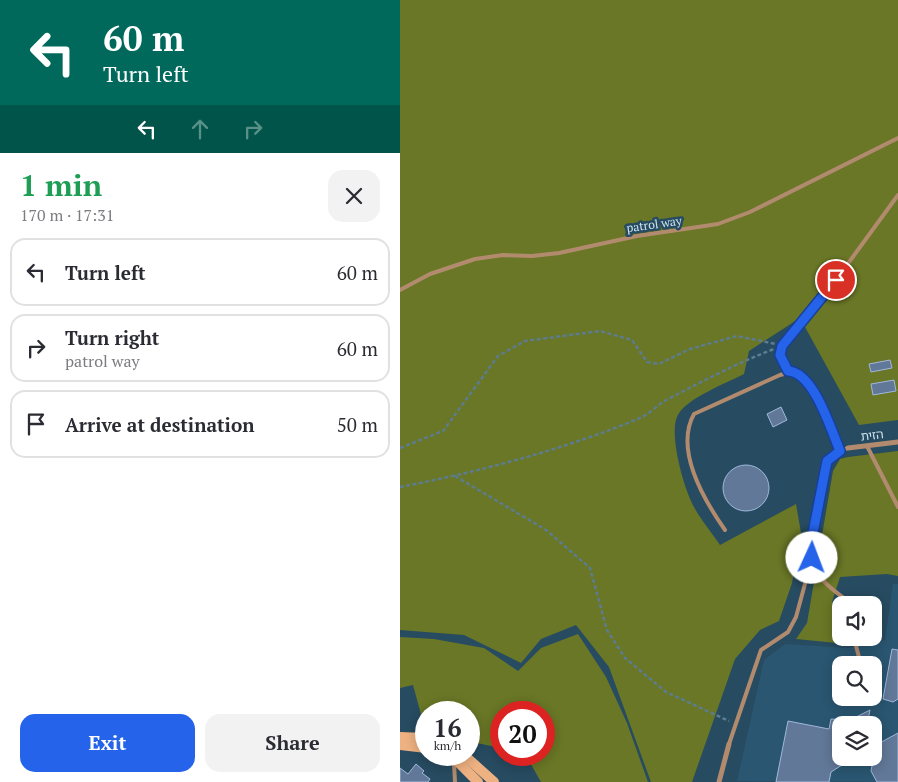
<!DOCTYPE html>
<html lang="en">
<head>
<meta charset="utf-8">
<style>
  :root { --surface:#fff; --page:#f2f2f3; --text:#2b2b33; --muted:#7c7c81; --line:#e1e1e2; --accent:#2563eb }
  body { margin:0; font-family:"PT Serif","Noto Sans Hebrew",serif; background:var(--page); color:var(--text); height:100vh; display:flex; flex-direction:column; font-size:19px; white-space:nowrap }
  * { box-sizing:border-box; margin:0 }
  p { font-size:16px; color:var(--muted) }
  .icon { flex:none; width:28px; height:28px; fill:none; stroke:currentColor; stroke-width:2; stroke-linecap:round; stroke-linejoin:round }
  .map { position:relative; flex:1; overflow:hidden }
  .panel { display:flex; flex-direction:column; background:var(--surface); width:400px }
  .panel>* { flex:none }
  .guide { background:#00695c; color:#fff; overflow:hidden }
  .fabs { position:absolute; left:432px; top:596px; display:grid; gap:10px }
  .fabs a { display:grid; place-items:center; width:50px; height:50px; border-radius:10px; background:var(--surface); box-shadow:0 2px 12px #0003; font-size:25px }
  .speed { position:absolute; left:15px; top:701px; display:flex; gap:10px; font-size:25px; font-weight:700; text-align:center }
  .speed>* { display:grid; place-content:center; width:65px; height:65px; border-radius:50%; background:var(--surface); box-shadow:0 2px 12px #0003; line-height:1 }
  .speed small { font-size:12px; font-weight:400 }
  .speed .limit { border:8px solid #d22; background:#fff; color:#111 }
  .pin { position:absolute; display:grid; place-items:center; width:42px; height:42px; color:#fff; margin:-21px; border:2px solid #fff; border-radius:50%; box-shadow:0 1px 5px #0007 }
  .me { position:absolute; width:55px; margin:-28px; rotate:2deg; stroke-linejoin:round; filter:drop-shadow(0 0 4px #0008) }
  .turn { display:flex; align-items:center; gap:18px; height:105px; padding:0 20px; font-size:22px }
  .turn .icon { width:65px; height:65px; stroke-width:2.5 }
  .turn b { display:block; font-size:35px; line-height:42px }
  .lanes { display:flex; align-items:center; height:48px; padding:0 20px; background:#0003; justify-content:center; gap:25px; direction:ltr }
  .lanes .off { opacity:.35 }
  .round { display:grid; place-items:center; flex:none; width:52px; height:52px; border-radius:15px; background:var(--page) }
  .summary { display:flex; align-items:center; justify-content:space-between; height:85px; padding:0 20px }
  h1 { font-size:30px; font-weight:700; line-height:38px; color:#1e9e55 }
  .primary-button { display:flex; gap:10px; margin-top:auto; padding:10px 20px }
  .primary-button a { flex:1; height:58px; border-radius:15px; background:var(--accent); color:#fff; font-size:20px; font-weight:700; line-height:58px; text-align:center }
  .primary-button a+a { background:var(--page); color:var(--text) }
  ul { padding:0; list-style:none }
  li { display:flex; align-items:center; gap:15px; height:68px; margin:0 10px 8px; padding:0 10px; border:2px solid var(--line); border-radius:15px }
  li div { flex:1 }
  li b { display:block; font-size:19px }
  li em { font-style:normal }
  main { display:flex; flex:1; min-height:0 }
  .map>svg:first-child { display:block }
  .built { fill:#2a5671; fill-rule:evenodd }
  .green { fill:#697726 }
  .building { fill:#627898; stroke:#a1b8dc }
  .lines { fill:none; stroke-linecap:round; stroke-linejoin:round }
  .path { stroke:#5d7c8f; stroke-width:2.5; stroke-dasharray:4 2.5; stroke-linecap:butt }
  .lane { stroke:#b28b6e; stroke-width:4 }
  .street { stroke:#b28b6e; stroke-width:5 }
  .secondary { stroke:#eeb182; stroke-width:10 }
  .route-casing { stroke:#184099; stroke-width:12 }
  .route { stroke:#2563eb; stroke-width:9 }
  .labels { text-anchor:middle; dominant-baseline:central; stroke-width:5; stroke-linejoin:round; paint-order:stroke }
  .street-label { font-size:12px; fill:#d0e4f1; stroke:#274b61 }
</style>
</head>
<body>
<main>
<section class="panel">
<div class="guide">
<div class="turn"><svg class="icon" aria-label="left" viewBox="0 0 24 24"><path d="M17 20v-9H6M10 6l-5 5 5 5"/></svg><div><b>60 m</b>Turn left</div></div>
<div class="lanes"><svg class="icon" aria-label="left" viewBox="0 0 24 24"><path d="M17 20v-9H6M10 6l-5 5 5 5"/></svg><svg class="icon off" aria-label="ahead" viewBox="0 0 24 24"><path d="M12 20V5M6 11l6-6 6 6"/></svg><svg class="icon off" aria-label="right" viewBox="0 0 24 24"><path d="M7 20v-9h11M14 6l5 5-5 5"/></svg></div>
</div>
<div class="summary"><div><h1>1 min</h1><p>170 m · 17:31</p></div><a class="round"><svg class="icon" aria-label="close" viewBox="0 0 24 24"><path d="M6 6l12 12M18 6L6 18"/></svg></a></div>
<ul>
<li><svg class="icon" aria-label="left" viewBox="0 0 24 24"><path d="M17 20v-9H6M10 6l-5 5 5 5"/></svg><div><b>Turn left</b></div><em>60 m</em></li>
<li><svg class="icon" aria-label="right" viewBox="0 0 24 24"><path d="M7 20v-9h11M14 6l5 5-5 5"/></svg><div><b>Turn right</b><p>patrol way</p></div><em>60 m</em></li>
<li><svg class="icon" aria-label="arrive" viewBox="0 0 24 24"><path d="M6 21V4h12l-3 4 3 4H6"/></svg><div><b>Arrive at destination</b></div><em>50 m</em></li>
</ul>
<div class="primary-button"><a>Exit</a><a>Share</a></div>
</section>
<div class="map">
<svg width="498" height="782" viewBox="0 0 498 782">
  <rect width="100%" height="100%" fill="#274b61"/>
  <path class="built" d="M 493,584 L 498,584 L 498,782 L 337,781 L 364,660 L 385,644 L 449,648 L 485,640 ZM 441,665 L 474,665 L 474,698 L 441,698 ZM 441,725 L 474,725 L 474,758 L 441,758 Z"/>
  <g class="green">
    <path d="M 0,0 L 498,0 L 498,420 L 459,425 L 400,318 L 349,351 L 344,374 C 327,383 284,399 277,417 C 269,436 284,489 294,507 C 301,520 312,533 320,545 L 396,504 L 401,533 L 392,583 L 379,621 L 360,630 L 335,659 L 292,782 L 251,782 L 209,667 L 176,625 L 141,639 L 121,663 L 64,635 L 0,630 Z"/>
    <polygon points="498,451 498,576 487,574 440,577 432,602 441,614 441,638 446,638 447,644 396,639 407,623 433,471 440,459 448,457"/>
    <polygon points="178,634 206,677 227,723 248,782 141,782 128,759 118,755 144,755 144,712 101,712 101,748 72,742 69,739 69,712 26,712 26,719 22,718 13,685 0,688 0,637 34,639 84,648 118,671 141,648"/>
  </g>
  <g class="building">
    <polygon points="490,360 492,368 471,372 469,364"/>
    <polygon points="494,380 496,391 473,395 471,384"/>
    <polygon points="381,407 387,420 373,427 367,414"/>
    <circle cx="346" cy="488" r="23"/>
    <polygon points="492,649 498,650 498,699 493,702 483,699"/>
    <polygon points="470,710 467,725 441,725 441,758 453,758 431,772 429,782 376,782 388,721 429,729 431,719 450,720"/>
    <polygon points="498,733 498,782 477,782 471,771 476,745"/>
    <polygon points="16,764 24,771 22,773 30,779 28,782 0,782 0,768 8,774"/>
  </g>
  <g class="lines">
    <g class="path">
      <polyline points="0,448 43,431 98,356 125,341 200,331 232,340 247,362 259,364 290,349 337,336 376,344"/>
      <polyline points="55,476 146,530 190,568 207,630 225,658 266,692 329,721"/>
      <path d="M 0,487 C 78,472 166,449 240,418 C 250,414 258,404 268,399 C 303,381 337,363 374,349"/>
    </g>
    <g class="lane">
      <polyline points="0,290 30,274 75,259 103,255 132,256 159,253 237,236 318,224 350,212 498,138"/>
      <polyline points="388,371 380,355 382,346 436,280 498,195"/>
      <polyline points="467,446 498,507"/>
      <path d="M 448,448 C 440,451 433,453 428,460 C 422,469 409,547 412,559 C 417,580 433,590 449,602 L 449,605"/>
      <path d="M 325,530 C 304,500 274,450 294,414 L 380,375 L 395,371 C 420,391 429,423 440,451"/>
      <polyline points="454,638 461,665"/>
      <polyline points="329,744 361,650 388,632 396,617 412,558"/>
      <polyline points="54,763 55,782"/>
    </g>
    <g class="street">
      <polyline points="448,448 498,442"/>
      <polyline points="319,782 329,744"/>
    </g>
    <g class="secondary">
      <polyline points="0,737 26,738"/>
      <polyline points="0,745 26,748"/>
      <polyline points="47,755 57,761 78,782"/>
      <polyline points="64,755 94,782"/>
    </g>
  </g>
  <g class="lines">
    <g class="route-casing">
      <path id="route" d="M 412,558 L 413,533 L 427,461 L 440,451 C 431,430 414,372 388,371 L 380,355 L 382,346 L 436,280"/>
    </g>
    <use href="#route" class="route"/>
  </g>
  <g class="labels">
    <g class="street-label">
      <text transform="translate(254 224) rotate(-8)">patrol way</text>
      <text transform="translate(472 435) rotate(-7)">הזית</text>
    </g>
  </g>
</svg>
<div class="fabs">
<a><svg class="icon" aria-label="sound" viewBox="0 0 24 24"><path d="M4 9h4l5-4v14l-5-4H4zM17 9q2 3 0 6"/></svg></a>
<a><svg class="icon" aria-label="search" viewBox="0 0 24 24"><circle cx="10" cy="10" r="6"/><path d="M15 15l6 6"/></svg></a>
<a><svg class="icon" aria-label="layers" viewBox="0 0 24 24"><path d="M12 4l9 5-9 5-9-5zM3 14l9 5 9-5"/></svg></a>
</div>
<div class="speed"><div>16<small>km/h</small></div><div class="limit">20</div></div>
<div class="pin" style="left:436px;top:280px;background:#d93025"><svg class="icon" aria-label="arrive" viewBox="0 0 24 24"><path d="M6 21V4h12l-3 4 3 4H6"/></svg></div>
<svg class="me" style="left:412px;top:558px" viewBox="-20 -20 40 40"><circle r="19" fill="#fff"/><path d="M0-13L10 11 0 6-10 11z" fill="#2563eb"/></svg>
</div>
</main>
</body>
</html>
